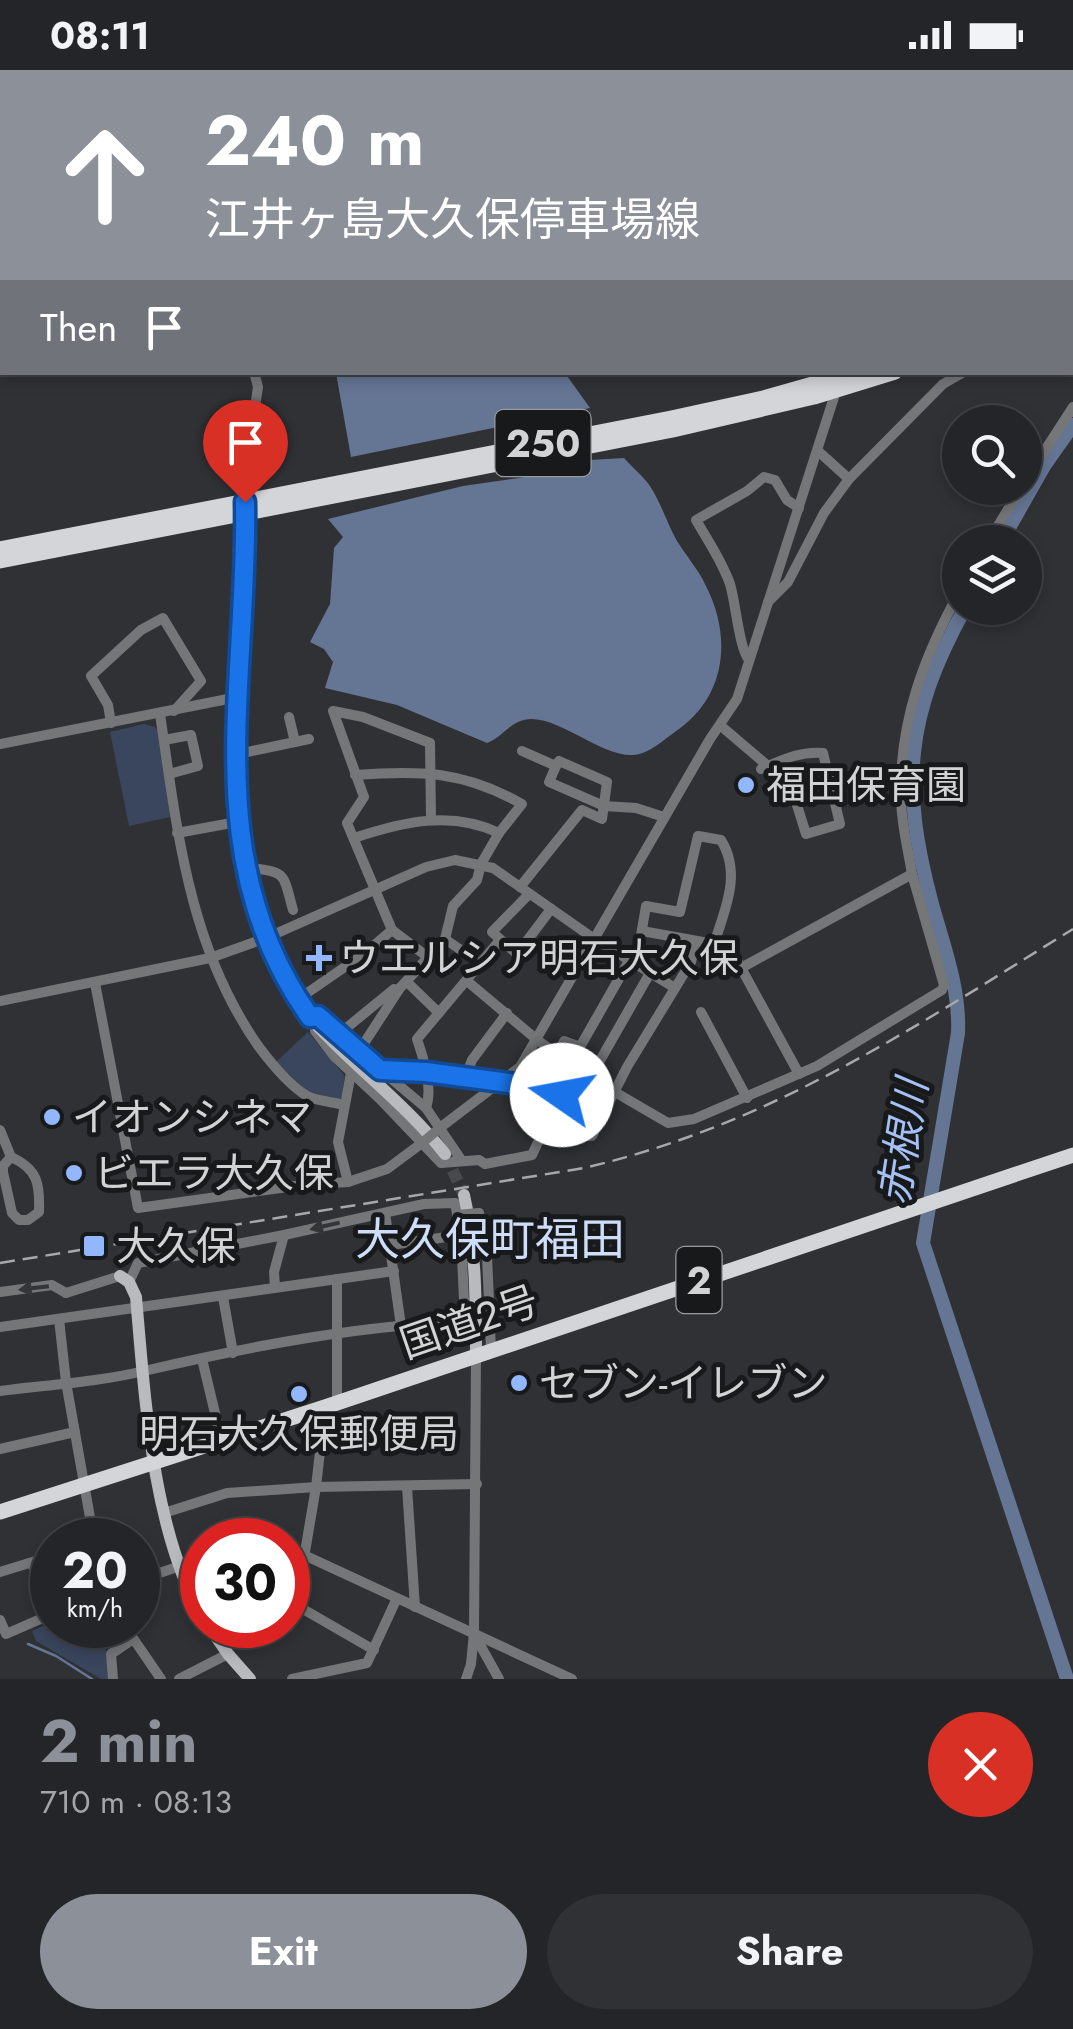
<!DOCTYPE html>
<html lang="en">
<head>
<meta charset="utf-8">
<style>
  :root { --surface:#242528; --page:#303134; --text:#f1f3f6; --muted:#a3a5a8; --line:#414245; --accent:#8c9099 }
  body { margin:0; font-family:Jost,"Noto Sans JP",sans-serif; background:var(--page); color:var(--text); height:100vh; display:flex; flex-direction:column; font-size:38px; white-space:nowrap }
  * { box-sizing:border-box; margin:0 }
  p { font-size:32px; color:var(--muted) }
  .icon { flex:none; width:55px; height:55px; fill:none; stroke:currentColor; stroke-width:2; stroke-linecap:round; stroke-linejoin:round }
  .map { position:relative; height:1609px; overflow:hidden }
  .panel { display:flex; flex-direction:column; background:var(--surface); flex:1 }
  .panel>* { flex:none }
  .hud { position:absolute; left:0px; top:0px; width:1075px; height:305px; box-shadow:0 5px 15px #0003,0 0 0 2px var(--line); background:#8c9099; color:#fff; overflow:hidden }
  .controls { position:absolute; left:942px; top:335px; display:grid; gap:20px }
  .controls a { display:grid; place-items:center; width:100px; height:100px; border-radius:50%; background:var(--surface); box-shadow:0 5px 15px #0003,0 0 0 2px var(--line); font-size:50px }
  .speed { position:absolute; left:30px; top:1448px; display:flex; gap:20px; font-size:50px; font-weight:700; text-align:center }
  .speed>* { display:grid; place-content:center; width:130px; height:130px; border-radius:50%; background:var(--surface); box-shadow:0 5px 15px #0003,0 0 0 2px var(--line); line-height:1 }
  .speed small { font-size:25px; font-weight:400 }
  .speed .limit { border:15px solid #d22; background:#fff; color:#111 }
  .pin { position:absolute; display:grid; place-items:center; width:85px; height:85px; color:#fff; margin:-102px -42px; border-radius:50% 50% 50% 0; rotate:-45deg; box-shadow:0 0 10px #0007 }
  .pin .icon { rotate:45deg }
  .me { position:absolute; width:110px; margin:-55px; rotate:282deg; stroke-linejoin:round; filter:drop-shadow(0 0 8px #0008) }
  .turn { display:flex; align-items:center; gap:35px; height:210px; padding:0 40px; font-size:45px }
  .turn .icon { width:130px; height:130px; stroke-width:2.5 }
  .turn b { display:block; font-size:70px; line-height:85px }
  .then { display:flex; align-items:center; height:95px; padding:0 40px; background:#0003; gap:20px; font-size:38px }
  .round { display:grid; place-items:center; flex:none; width:105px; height:105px; border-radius:52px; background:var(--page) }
  .overview { display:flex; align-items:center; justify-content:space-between; height:170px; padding:0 40px }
  h1 { font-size:60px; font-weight:700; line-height:75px; color:var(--accent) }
  .primary-button { display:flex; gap:20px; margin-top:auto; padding:20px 40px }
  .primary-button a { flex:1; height:115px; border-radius:60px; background:var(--accent); color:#fff; font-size:40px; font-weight:700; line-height:115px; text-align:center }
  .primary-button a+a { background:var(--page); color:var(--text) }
  .status { display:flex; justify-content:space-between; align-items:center; height:70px; padding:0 50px; background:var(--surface); direction:ltr }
  .status svg { height:28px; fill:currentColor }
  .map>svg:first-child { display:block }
  .green { fill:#3a465d }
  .water { fill:#657594 }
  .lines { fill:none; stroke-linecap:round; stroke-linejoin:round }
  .stream { stroke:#657594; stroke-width:2.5 }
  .river { stroke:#657594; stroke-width:14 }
  .major-tunnel { stroke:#48494d; stroke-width:12; stroke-dasharray:12 6; stroke-linecap:butt }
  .minor { stroke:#757678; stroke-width:10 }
  .major { stroke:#b8babe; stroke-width:12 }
  .highway { stroke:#d3d5d9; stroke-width:15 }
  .rail { stroke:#a7a8aa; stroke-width:2.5; stroke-dasharray:15 8; stroke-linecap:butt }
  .minor-bridge { stroke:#757678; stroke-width:10 }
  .oneway { fill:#343537 }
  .route-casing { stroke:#114b97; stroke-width:25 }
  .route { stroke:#1a73e8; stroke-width:18 }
  .poi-dot { fill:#92b7fd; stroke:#18191b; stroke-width:4 }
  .labels { text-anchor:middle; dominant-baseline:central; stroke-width:10; stroke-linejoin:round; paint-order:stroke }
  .shield { fill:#18191b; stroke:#9a9b9d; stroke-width:2.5 }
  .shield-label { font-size:38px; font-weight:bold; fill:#d2d3d5 }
  .poi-label { font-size:40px; fill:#d2d3d5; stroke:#18191b; text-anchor:start }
  .street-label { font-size:40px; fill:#d2d3d5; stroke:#18191b }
  .water-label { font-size:42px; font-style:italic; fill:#a4c0f5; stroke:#18191b }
  .quarter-label { font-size:45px; fill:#ceddf8; stroke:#18191b }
</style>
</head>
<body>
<div class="status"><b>08:11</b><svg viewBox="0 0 49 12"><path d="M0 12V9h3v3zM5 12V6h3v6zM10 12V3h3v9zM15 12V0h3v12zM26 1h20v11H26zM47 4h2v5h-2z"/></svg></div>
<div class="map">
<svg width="1073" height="1609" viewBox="0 0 1073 1609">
  <rect width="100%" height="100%" fill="#303135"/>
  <g class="green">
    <polygon points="144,654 155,657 159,662 170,747 129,756 110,662"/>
    <polygon points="308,962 345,1006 341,1028 337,1030 311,1025 276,992"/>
    <polygon points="52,1552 52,1555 88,1555 106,1581 109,1609 101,1609 36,1571 32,1561"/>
  </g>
  <g class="water">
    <polygon points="336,303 565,303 590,338 351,387"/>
    <path d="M 624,388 C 632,397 643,406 650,416 C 661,433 667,453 677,471 C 686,486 699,500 706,516 C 732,567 726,625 679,659 C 666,668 648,685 633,685 C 598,687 549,636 518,652 C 506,658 500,668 487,673 L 397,635 L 325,618 L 333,592 L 324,579 L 310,572 L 330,534 L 334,478 L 343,467 L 328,449 L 463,416 L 532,406 L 590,390 Z"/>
  </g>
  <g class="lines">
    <polyline class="stream" points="28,1574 56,1586 92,1609"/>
    <g class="river">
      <polyline points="1001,472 1044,396 1073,355"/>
      <path d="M 965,538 C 905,647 900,715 932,834 C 944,877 960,919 958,963 L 923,1173 L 1067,1609"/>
    </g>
    <polyline class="major-tunnel" points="445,1084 464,1125"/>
    <g class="minor">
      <polyline points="181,2 198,0"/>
      <polyline points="323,2 341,0"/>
      <polyline points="0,32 2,31"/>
      <polyline points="0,47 2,47"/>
      <polyline points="818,381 849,409 943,314 964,302"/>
      <polyline points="1025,411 1073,337"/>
      <polyline points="245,433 247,390 258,317 254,302"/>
      <polyline points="988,472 1021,418"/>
      <polyline points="768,532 788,512 824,443 849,409"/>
      <path d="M 749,590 C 739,578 736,534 730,514 C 722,491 708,471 696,450 L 747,421 L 764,407 L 775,410 L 787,430 L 799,438"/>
      <path d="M 160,644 C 177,760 189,878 259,977 C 271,993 289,1015 307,1026 C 317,1031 333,1032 344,1035"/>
      <polyline points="289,647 295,672"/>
      <polyline points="111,653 108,635 91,606 141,560 163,548 201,611 174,641"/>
      <polyline points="721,656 768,696"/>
      <polyline points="164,670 191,665 198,696 169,704"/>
      <polyline points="0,674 238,627"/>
      <polyline points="238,684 309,669"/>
      <polyline points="556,696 549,712 604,736 636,738 664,747"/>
      <path d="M 761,699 C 782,690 800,681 823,683 L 840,754 L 806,764 L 783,690"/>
      <path d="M 355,705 C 420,700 464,701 522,734 L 499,763 L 481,794 L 477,810 L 453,836 L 445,869 L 400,918 L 359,981"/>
      <polyline points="177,763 237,752"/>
      <path d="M 354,768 C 402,752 451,740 499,763"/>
      <path d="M 245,797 C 287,803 282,800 293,840"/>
      <path d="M 912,804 C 908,779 901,753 901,727 C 899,652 924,586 960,521"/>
      <polyline points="520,817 582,740 602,749 607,712 559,691 556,696 522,681"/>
      <polyline points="529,824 492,862 517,884 551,839"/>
      <polyline points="445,869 481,894"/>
      <polyline points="714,874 728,874 799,1004"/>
      <polyline points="429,888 392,860 347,753 364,727 333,641 363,647 430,673 431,749"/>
      <path d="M 636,894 L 646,836 L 680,842 L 698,766 L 721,770 C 742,804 725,839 714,874 L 642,861"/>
      <polyline points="467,911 536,969 589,1007 668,1053 694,1049 817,996 942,920 944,915 912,804 741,898"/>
      <polyline points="95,913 138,1138 302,1115 348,1112 387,1099 422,1073"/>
      <polyline points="408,913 439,943"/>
      <polyline points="297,930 365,883 392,860"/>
      <polyline points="0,931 210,888 266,868 426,797 455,790 493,798 593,868 675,918"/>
      <polyline points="701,942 747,1028"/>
      <polyline points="310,947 318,947 426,1038 462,1091"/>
      <polyline points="315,961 334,986 380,1029 441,1093 479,1090 485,1094 532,1085 574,996"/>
      <polyline points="339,964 394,919"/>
      <polyline points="557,984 564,971 580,977 629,891"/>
      <polyline points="379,1000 388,998 545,1018 578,1029 650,903"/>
      <polyline points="465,1008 472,990 507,943"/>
      <path d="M 426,1038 C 433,1017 424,990 417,969 L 500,870"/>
      <polyline points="441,1057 520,997 710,669 737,629 836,321"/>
      <polyline points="546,1058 562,1066 592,1066 627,997 691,892 696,871"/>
      <polyline points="0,1060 11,1087"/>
      <path d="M 11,1087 C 38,1099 40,1114 39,1142 L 28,1150 L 19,1150 L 12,1143 L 3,1102 L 3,1096 Z"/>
      <polyline points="348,1112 338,1072 351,1003"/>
      <polyline points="385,1143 401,1256"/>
      <polyline points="479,1143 487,1185 491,1280"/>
      <polyline points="390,1175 461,1165"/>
      <polyline points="129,1212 138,1193 284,1165 424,1134 455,1133 461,1165 465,1251"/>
      <polyline points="275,1217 274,1202 284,1165"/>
      <polyline points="0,1222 52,1215 66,1223"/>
      <polyline points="66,1223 120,1206"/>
      <polyline points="223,1227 233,1283"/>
      <polyline points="59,1249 66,1312 94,1470"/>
      <polyline points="0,1257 394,1201"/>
      <polyline points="202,1289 221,1368"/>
      <path d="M 0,1321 C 47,1315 98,1312 144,1301 C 251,1276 366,1254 476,1251"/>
      <polyline points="337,1332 337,1209"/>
      <polyline points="0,1379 75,1362"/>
      <polyline points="407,1417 415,1537"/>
      <polyline points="164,1443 227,1423 316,1417 477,1414"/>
      <polyline points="288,1483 304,1485 572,1609"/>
      <polyline points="32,1493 49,1545"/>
      <polyline points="0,1502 52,1486"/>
      <polyline points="138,1510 202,1489"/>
      <polyline points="296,1535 374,1580"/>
      <polyline points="288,1538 296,1535 316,1417 325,1337"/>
      <polyline points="0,1550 6,1564 52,1544"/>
      <polyline points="124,1555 161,1609"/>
      <polyline points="213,1562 235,1555"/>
      <polyline points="474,1564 499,1609"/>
      <polyline points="113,1609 111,1584 133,1569"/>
      <polyline points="179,1609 228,1584"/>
      <polyline points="292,1609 367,1593 397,1528"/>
      <polyline points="466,1609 471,1594 474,1563 476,1285"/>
    </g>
    <g class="major">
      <polyline points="939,2 940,0"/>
      <path d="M 245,438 L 235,718 C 239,795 258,887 310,948 C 353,996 405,1033 445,1084"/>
      <path d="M 464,1125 C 476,1176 476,1232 476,1285"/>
      <path d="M 120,1206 L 129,1212 L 136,1227 C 145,1329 152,1457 202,1547"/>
      <polyline points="208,1555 228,1584 250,1609"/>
    </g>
    <g class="highway">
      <polyline points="1072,229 1073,228"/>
      <polyline points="0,479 671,348 763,328 855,302"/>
      <polyline points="0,491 673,360 814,327 895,302"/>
      <polyline points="0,1442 325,1337 1073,1085"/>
    </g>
    <g class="rail">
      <polyline points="251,2 270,0"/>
      <polyline points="286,2 304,0"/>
      <polyline points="0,37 2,37"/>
      <path d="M 0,1193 L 584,1098 C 772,1054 911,959 1073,859"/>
    </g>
    <g class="minor-bridge">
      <polyline points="422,1073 441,1057"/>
      <polyline points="457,1145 479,1143"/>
    </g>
  </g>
  <defs><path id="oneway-solid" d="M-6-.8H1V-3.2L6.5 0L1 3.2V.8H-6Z" transform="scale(2.5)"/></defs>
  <g class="oneway">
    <use href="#oneway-solid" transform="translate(325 1156) rotate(167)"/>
    <use href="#oneway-solid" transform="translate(34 1218) rotate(173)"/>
  </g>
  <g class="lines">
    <g class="route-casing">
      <path id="route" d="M 245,432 C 249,612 196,787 310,947 L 318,946 L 380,1000 L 426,1002 L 546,1018 L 562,1025"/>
    </g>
    <use href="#route" class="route"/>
  </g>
  <g class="poi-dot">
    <circle cx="746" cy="715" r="10"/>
    <path d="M314 873h10v10h10v10h-10v10h-10v-10h-10v-10h10z"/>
    <circle cx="52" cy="1047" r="10"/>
    <circle cx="74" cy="1103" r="10"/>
    <rect x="82" y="1164" width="24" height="24" rx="5"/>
    <circle cx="519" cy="1313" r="10"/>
    <circle cx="299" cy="1324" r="10"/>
  </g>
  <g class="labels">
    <g class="shield">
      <rect x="495.5" y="340" width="95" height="66" rx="8"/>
      <rect x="676.5" y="1177" width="45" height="66" rx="8"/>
    </g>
    <g class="shield-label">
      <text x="543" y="373">250</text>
      <text x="699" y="1210">2</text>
    </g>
    <g class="poi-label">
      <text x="766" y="715">福田保育園</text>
      <text x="339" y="888">ウエルシア明石大久保</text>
      <text x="72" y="1047">イオンシネマ</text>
      <text x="94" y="1103">ビエラ大久保</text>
      <text x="116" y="1176">大久保</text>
      <text x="539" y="1313">セブン-イレブン</text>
      <text x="299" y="1364" text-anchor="middle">明石大久保郵便局</text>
    </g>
    <g class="street-label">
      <text transform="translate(469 1252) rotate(-19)">国道2号</text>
    </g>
    <g class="water-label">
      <text transform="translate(903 1072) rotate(-81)">赤根川</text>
    </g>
    <g class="quarter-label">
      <text x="490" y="1169">大久保町福田</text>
    </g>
  </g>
</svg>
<div class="controls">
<a><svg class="icon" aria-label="search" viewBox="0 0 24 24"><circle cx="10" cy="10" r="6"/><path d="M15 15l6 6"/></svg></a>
<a><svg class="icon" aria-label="layers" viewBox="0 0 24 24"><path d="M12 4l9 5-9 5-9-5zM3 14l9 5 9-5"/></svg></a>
</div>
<div class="speed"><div>20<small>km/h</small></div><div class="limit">30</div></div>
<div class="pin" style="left:245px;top:432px;background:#d93025"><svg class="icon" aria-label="arrive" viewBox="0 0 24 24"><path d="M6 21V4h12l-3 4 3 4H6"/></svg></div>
<svg class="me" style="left:562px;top:1025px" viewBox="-20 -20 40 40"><circle r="19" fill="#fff"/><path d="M0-13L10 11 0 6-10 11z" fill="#1a73e8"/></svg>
<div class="hud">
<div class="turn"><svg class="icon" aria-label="ahead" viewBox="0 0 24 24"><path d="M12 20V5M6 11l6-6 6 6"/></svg><div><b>240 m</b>江井ヶ島大久保停車場線</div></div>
<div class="then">Then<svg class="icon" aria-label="arrive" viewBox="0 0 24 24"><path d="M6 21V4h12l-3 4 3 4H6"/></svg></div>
</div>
</div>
<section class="panel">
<div class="overview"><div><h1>2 min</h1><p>710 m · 08:13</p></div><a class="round" style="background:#d93025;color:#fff"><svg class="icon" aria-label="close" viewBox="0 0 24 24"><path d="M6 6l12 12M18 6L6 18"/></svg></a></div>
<div class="primary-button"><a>Exit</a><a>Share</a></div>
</section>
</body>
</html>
